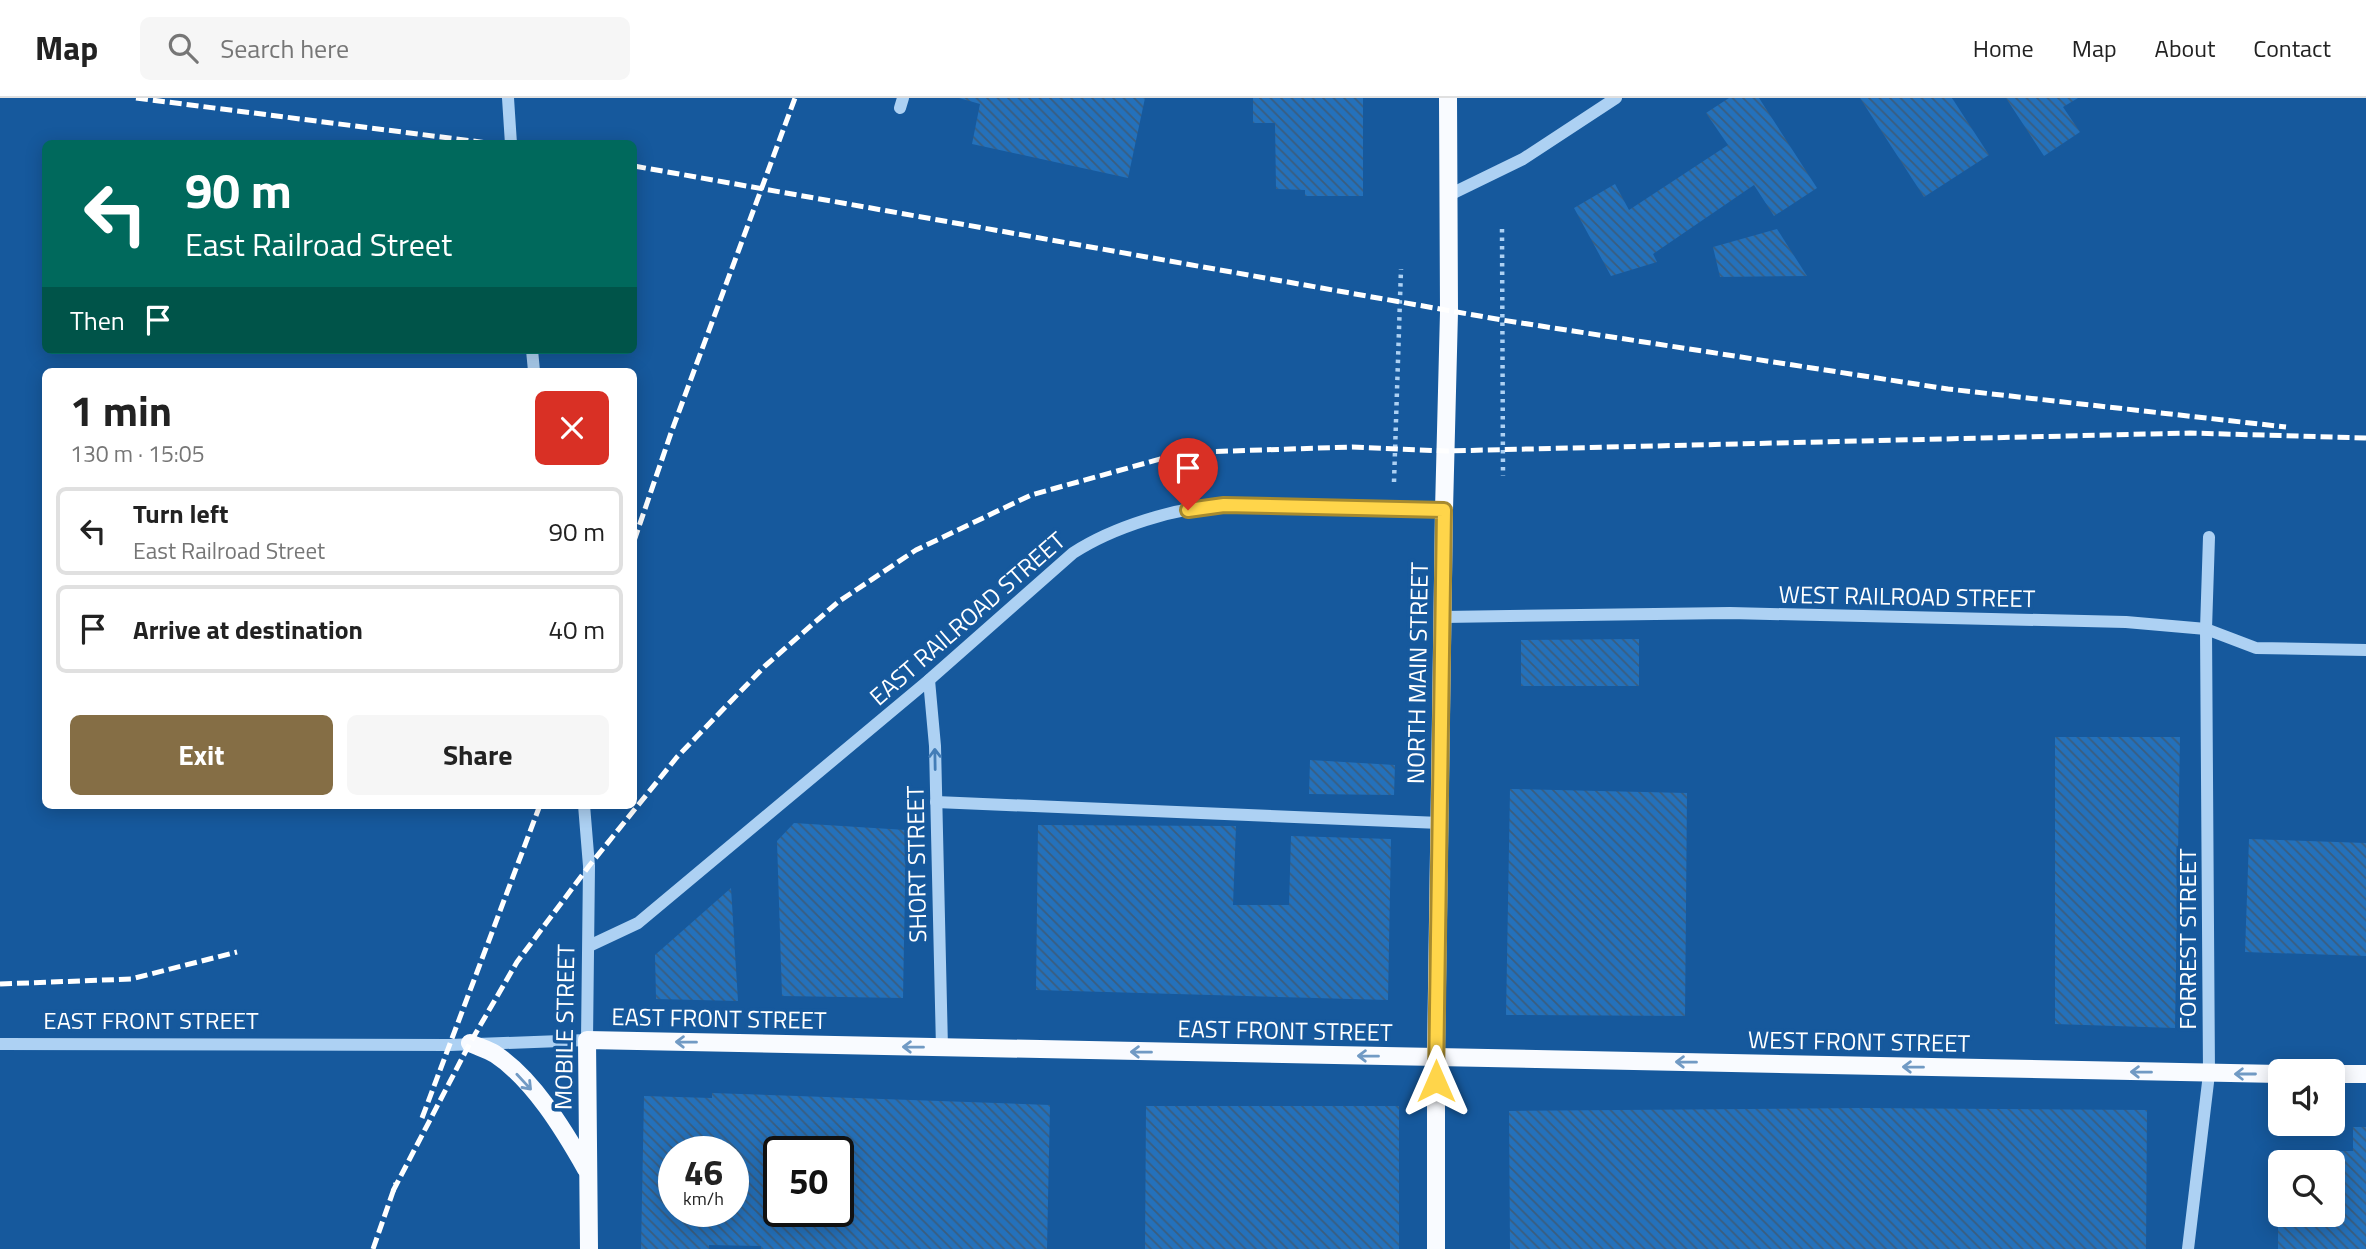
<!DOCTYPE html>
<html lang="en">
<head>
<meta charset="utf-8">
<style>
  :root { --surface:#fff; --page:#f6f6f6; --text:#222; --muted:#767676; --line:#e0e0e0; --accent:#856e45 }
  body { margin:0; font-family:"Titillium Web",sans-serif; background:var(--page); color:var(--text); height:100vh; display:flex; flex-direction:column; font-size:26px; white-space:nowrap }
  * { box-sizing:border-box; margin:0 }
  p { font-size:23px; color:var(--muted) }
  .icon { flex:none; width:38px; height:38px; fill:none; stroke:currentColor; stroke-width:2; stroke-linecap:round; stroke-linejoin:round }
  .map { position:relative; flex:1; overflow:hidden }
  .drawer { position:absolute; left:42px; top:270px; width:595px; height:441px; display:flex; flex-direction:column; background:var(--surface); border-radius:10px; box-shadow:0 4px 18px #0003 }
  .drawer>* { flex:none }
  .top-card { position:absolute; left:42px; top:42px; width:595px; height:214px; border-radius:10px; box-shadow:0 4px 18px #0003; background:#00695c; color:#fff; overflow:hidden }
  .fabs { position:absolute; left:2268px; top:961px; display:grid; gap:14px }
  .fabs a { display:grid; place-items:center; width:77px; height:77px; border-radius:10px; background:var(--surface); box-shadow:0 4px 18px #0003; font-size:35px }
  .speed { position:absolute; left:658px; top:1038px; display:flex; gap:14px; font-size:35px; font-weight:700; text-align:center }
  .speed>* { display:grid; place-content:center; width:91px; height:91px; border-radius:50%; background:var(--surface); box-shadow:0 4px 18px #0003; line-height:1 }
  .speed small { font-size:18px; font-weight:400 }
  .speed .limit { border:4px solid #111; border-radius:10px; background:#fff; color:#111 }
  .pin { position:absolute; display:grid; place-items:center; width:60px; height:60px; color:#fff; margin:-72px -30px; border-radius:50% 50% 50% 0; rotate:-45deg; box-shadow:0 0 7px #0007 }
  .pin .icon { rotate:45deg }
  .me { position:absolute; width:77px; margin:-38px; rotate:0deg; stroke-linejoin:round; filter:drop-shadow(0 0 5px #0008) }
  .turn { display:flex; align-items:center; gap:24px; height:147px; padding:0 28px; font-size:32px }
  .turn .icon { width:91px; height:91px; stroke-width:2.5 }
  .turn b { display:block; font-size:49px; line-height:60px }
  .then { display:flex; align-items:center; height:66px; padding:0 28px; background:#0003; gap:14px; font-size:26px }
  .round { display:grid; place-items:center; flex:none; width:74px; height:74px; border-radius:10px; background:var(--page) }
  .headline { display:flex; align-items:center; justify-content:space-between; height:119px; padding:0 28px }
  h1 { font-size:42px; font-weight:700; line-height:52px }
  .action { display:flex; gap:14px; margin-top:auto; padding:14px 28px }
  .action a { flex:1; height:80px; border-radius:10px; background:var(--accent); color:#fff; font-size:28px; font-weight:700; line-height:80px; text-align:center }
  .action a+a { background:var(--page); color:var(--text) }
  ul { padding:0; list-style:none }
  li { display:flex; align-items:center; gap:21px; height:88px; margin:0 14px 10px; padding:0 14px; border:4px solid var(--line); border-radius:10px }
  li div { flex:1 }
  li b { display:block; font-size:26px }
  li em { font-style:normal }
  header { display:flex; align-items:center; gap:42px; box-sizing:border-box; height:98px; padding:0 35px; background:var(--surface); border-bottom:2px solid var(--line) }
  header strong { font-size:33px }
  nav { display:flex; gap:38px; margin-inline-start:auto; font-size:24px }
  .search { width:490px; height:63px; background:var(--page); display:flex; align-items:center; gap:18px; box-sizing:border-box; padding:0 24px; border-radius:10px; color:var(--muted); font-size:26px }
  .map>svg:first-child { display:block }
  .building { fill:url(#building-back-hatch); fill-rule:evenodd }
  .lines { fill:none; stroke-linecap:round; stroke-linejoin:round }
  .path { stroke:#add1f3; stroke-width:4.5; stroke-dasharray:3.5 5; stroke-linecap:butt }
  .minor { stroke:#add1f3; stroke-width:12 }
  .major { stroke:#f9fbff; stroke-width:18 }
  .rail { stroke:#fff; stroke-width:5; stroke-dasharray:12 5; stroke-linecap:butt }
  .oneway { stroke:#437db7 }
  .oneway2 { stroke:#719ac4 }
  .route-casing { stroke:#a68a30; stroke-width:18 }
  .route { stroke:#ffd54a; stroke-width:12 }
  .labels { text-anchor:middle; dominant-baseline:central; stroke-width:7; stroke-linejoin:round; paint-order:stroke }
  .street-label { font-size:24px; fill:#fff; stroke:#16599d }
</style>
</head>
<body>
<header>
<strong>Map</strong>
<div class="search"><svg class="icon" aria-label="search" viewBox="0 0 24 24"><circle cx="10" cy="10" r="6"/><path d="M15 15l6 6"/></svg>Search here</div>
<nav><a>Home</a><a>Map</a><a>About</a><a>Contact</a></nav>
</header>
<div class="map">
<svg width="2366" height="1151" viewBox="0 0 2366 1151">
  <defs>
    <pattern id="building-back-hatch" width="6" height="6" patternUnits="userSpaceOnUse" patternTransform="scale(1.75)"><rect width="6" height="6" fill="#2471bb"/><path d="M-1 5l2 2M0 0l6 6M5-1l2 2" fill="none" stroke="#3a5d7e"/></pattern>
  </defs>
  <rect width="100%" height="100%" fill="#16599d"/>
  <g class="building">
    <polygon points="959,0 1145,0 1128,80 972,46 980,6"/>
    <polygon points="1253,0 1363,0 1363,98 1305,98 1305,92 1276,91 1275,25 1253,25"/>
    <polygon points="1729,0 1759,0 1817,90 1774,118 1754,87 1653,156 1657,164 1611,178 1574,110 1615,86 1629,112 1728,47 1706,15"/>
    <polygon points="1860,0 1952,0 1989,57 1924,99"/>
    <polygon points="2006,0 2078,0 2063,9 2080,34 2044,58"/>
    <polygon points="1777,131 1807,178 1720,179 1713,149"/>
    <polygon points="1639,541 1639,588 1521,588 1521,542"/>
    <polygon points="2055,639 2180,639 2175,930 2055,926"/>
    <polygon points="1310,662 1395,667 1394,697 1309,696"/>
    <polygon points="1510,691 1687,695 1685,918 1506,917"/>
    <polygon points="794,725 906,732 903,900 782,898 777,743"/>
    <polygon points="1038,727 1236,728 1233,807 1289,807 1291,738 1391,741 1388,902 1036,892"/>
    <polygon points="2249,741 2366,745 2366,858 2245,854"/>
    <polygon points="731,790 738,903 656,901 655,857"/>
    <path d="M 712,995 L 1050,1007 L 1047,1151 L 761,1151 L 761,1148 L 709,1147 L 709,1151 L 641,1151 L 644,998 L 712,1000 ZM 674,1054 L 733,1054 L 733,1113 L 674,1113 ZM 779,1054 L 838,1054 L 838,1113 L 779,1113 Z"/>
    <polygon points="1146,1008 1399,1008 1399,1151 1145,1151"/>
    <polygon points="1862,1010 2147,1012 2146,1151 1510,1151 1509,1013"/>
    <polygon points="2353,1029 2366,1029 2366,1151 2278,1151 2278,1110 2280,1110 2280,1116 2333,1116 2333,1064 2278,1064 2278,1053 2353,1053"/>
  </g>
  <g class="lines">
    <g class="path">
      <polyline points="1502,131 1503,378"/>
      <polyline points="1394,384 1401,171"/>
    </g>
    <g class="minor">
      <polyline points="508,0 511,46"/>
      <polyline points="900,10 903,0"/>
      <polyline points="1447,98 1523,61 1616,0"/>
      <polyline points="532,252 534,273"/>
      <polyline points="1443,519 1730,515 2126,524 2206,531 2256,550 2366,552"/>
      <polyline points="929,582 935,648 942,950"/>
      <polyline points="936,704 1440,725"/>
      <path d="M 589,848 L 638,825 L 929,582 L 1073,455 C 1113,429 1177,409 1224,407 C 1254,406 1285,409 1315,409 C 1358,410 1401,411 1444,412"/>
      <polyline points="0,946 450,947 587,942 589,768 584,707"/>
      <polyline points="2188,1151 2209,976 2206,531 2209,439"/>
    </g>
    <g class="major">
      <path d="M 470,945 C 478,949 487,951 495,956 C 533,981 564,1032 586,1071"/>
      <polyline points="2333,976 2366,976"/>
      <polyline points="589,1151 587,942 2280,976"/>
      <polyline points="1436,1151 1436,959 1444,412 1449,214 1448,0"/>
    </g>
    <g class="rail">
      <polyline points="136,0 496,46"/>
      <polyline points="634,68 1502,222 1948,291 2286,329"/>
      <polyline points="634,443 671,335 795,0"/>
      <polyline points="0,886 131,881 237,854"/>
      <polyline points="422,1020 540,707"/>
      <polyline points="393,1093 470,945 517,864 589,768 677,659 765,568 838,504 916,452 1031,397 1164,360 1199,354 1352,349 1446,353 2190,335 2366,340"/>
      <polyline points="373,1151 396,1085"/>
    </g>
  </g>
  <defs><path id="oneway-shaft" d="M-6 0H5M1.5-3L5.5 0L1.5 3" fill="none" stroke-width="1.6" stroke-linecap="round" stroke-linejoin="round" transform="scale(1.75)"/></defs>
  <use class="oneway" href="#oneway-shaft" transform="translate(935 661) rotate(-91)"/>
  <g class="oneway2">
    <use href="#oneway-shaft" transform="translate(686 944) rotate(-179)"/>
    <use href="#oneway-shaft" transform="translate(913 949) rotate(-179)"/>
    <use href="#oneway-shaft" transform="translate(1141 954) rotate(-179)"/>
    <use href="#oneway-shaft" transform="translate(1368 958) rotate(-179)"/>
    <use href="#oneway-shaft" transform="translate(1686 964) rotate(-179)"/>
    <use href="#oneway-shaft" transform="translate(1913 969) rotate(-179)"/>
    <use href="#oneway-shaft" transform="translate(2141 974) rotate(-179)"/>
    <use href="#oneway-shaft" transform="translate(2245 976) rotate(-180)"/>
    <use href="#oneway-shaft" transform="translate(524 984) rotate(47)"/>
  </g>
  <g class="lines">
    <g class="route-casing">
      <polyline id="route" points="1188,412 1224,407 1444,412 1436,983"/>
    </g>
    <use href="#route" class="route"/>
  </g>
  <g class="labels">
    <g class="street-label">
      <text transform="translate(1907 498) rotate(1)">WEST RAILROAD STREET</text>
      <text transform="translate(967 520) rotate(-41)">EAST RAILROAD STREET</text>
      <text transform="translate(1417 575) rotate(-89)">NORTH MAIN STREET</text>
      <text transform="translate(916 766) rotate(-91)">SHORT STREET</text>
      <text transform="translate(2187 841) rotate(-90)">FORREST STREET</text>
      <text transform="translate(719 920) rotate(1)">EAST FRONT STREET</text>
      <text x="151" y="922">EAST FRONT STREET</text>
      <text transform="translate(564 929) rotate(-89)">MOBILE STREET</text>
      <text transform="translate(1285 932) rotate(1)">EAST FRONT STREET</text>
      <text transform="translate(1859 943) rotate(1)">WEST FRONT STREET</text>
    </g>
  </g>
</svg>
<div class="fabs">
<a><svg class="icon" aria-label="sound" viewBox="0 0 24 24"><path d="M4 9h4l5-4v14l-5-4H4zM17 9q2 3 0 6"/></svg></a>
<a><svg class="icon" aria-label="search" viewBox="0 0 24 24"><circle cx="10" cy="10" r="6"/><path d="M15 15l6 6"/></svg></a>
</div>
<div class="speed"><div>46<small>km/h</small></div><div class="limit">50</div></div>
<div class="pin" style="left:1188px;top:412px;background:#d93025"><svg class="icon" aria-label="arrive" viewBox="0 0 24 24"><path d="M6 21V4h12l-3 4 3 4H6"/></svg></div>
<svg class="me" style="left:1436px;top:983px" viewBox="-20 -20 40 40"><path d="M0-17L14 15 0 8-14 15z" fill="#ffd54a" stroke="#fff" stroke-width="4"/></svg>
<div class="top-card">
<div class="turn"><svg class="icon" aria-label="left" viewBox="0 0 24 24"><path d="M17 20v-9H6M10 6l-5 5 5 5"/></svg><div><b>90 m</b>East Railroad Street</div></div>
<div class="then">Then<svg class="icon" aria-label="arrive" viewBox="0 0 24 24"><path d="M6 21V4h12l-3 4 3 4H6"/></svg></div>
</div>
<section class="drawer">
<div class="headline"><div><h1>1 min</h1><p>130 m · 15:05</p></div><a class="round" style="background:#d93025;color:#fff"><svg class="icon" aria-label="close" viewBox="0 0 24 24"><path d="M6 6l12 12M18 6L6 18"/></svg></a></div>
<ul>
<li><svg class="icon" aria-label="left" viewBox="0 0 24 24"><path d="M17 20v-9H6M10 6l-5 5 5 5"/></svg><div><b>Turn left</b><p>East Railroad Street</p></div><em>90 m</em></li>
<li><svg class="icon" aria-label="arrive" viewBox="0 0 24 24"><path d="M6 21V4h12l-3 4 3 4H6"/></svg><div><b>Arrive at destination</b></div><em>40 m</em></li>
</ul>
<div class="action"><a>Exit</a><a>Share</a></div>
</section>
</div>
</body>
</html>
